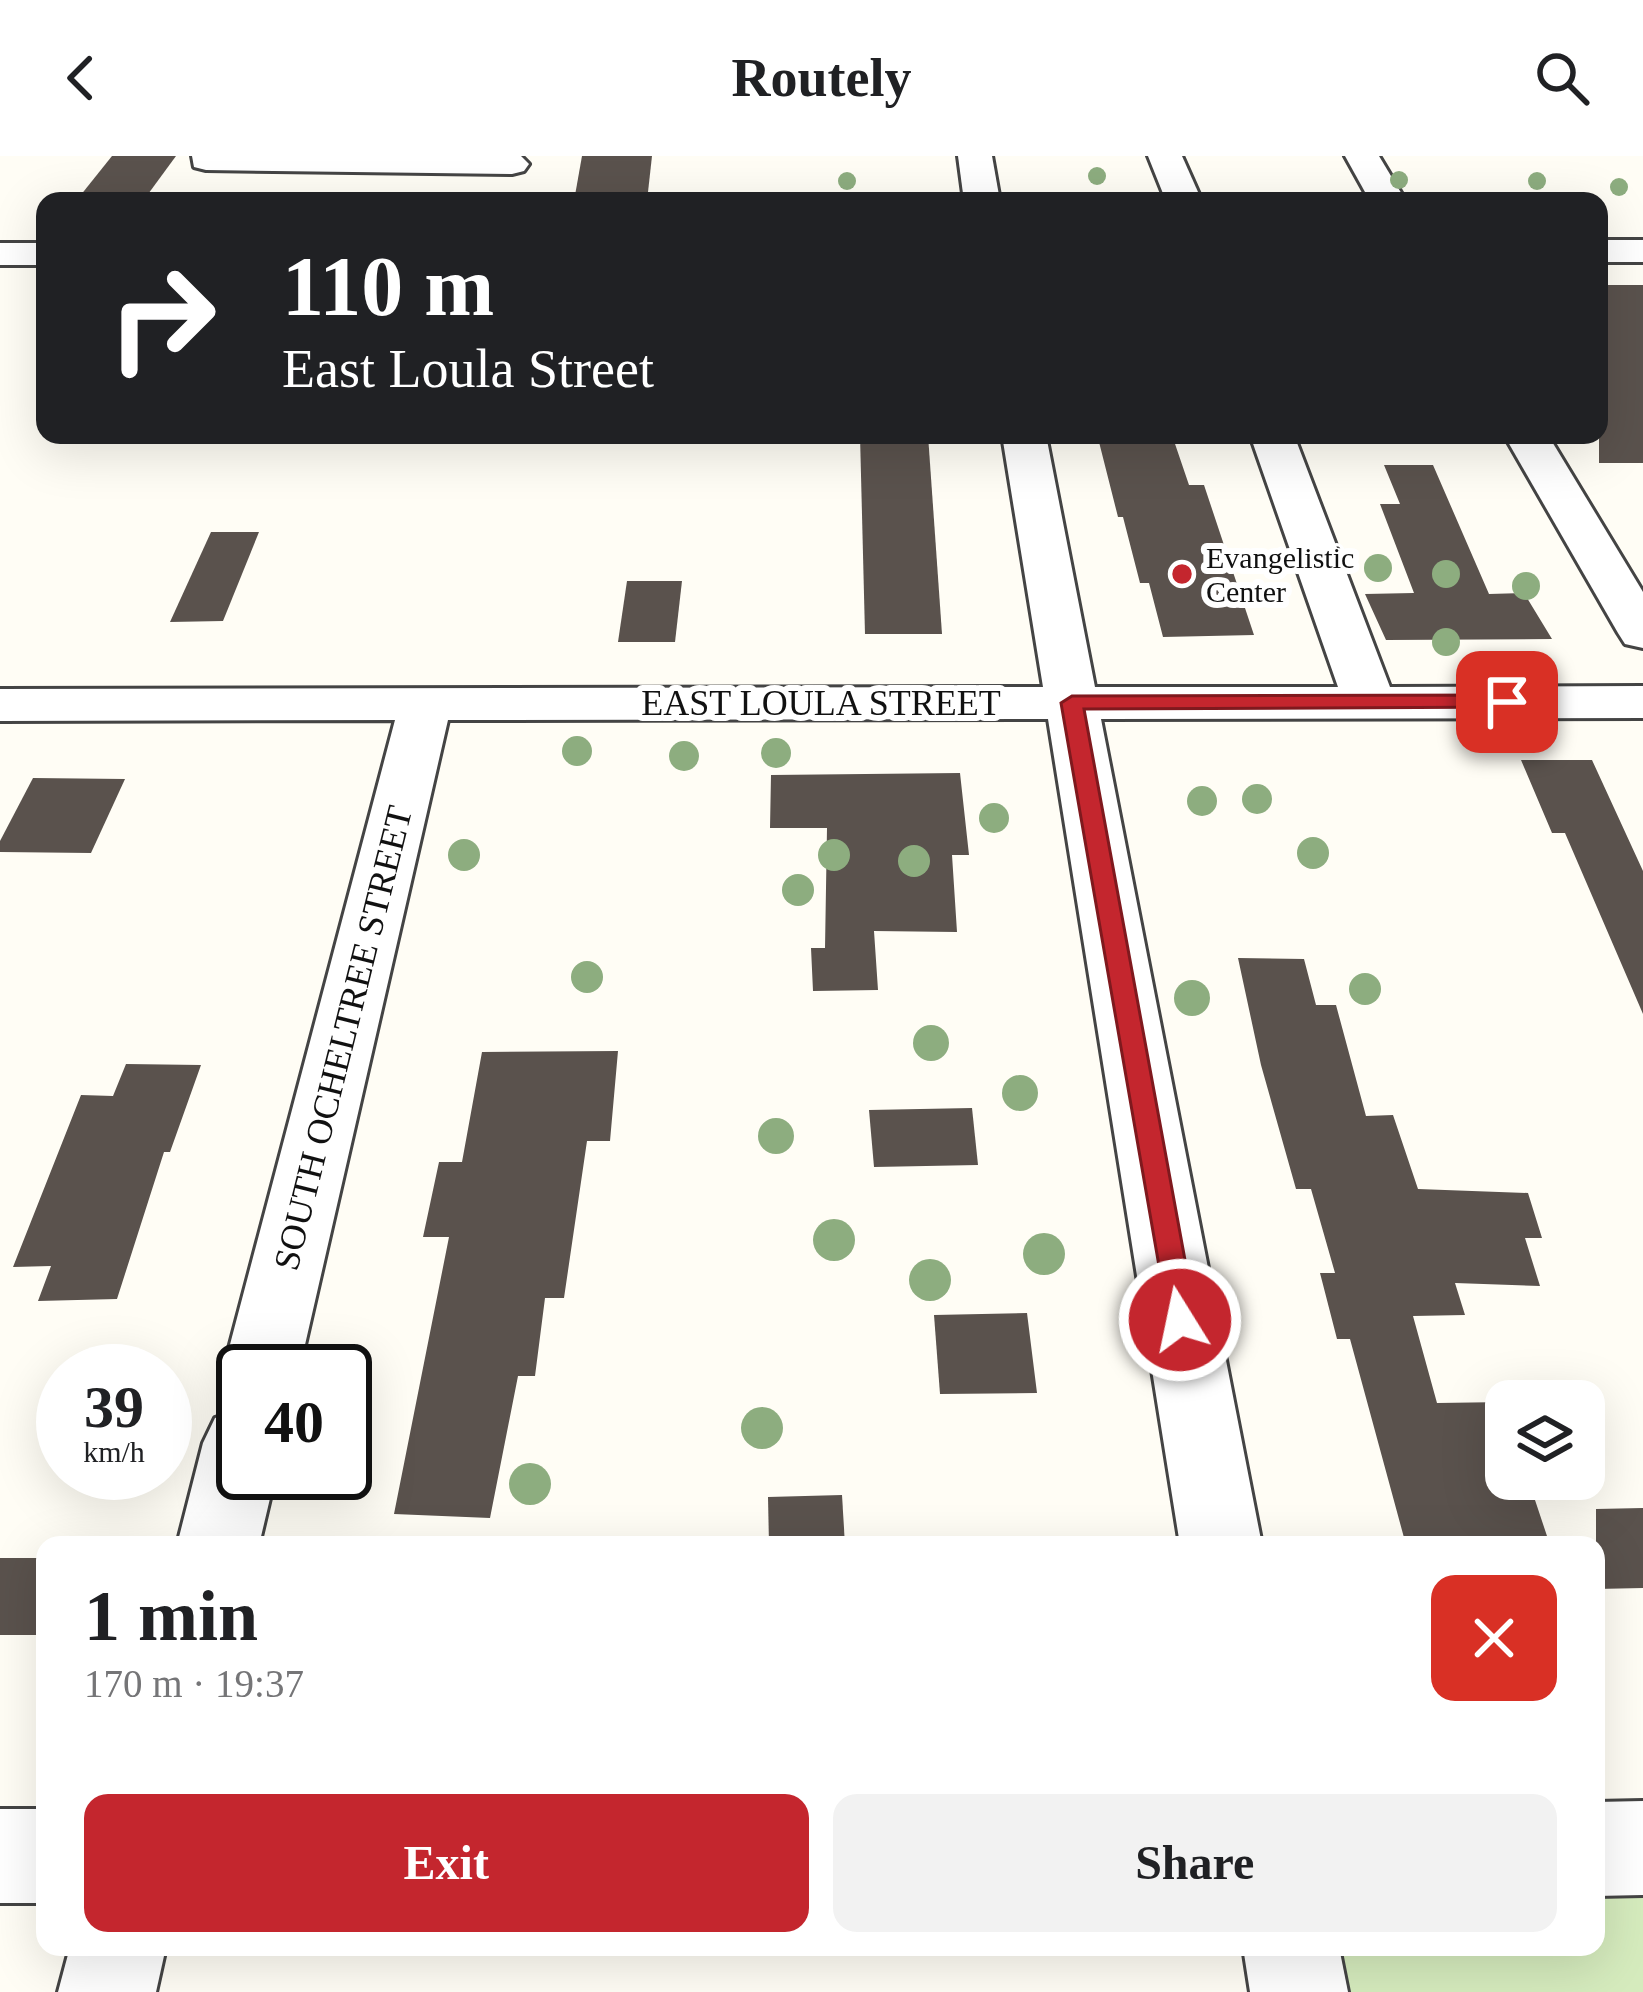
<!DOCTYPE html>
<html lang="en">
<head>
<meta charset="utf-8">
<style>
  :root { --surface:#fff; --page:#f2f2f2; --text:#202124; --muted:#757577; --accent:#c4262e }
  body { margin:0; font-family:Georgia,serif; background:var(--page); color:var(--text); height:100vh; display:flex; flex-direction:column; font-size:45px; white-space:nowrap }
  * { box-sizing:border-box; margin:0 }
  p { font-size:39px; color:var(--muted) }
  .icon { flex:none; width:66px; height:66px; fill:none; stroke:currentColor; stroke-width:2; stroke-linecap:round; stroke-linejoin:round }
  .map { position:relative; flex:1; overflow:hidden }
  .side { position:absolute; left:36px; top:1380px; width:1569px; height:420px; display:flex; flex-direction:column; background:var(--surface); border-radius:24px; box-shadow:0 12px 48px #0002 }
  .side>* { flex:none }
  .hud { position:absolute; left:36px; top:36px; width:1572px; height:252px; border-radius:24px; box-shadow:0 12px 48px #0002; background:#202124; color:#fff; overflow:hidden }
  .controls { position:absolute; left:1485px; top:1224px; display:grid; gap:24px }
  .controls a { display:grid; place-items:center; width:120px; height:120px; border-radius:24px; background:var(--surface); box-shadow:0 12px 48px #0002; font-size:60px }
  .speed { position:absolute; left:36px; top:1188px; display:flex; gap:24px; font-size:60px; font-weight:700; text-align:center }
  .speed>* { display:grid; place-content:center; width:156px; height:156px; border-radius:50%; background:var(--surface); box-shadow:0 12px 48px #0002; line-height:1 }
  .speed small { font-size:30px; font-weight:400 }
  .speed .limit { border:6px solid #111; border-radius:18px; background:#fff; color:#111 }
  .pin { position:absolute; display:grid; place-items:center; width:102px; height:102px; color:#fff; margin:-51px; border-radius:24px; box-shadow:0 6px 18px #0006 }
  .me { position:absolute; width:132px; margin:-66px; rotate:350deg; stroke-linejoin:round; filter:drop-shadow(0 0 9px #0008) }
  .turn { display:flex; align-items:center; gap:42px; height:252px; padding:0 48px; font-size:54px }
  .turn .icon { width:156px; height:156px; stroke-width:2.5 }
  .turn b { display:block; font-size:84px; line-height:102px }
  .round { display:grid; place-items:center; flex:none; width:126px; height:126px; border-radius:24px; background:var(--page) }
  .head { display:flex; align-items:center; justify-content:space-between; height:204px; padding:0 48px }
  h1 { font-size:72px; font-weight:800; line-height:90px }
  .cta { display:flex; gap:24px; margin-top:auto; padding:24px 48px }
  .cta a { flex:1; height:138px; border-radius:24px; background:var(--accent); color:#fff; font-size:48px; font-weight:800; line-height:138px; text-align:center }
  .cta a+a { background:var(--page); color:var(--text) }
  header { display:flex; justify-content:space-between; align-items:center; height:156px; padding:0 48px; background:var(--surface); font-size:54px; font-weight:800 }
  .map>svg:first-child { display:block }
  .green { fill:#d5ebbd }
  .building { fill:#5a524d }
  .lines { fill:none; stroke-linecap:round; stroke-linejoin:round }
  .minor-casing { stroke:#444; stroke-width:6 }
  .minor { fill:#fff; fill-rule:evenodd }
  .tree { fill:#8dad7f }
  .route { fill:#c4262e; stroke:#7f191e; stroke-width:3 }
  .poi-dot { fill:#c4262e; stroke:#fff; stroke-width:4.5 }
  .labels { text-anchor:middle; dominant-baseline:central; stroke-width:12; stroke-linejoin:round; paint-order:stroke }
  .far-poi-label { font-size:30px; fill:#111; stroke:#fff; text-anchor:start }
  .street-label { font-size:36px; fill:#111; stroke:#fff }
</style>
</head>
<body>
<header><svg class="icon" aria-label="back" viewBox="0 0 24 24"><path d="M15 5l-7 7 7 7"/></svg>Routely<svg class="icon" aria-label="search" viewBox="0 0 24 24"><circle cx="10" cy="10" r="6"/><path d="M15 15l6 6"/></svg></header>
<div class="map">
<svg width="1643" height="1836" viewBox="0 0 1643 1836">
  <rect width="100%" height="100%" fill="#fffdf5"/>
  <polygon class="green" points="1596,1739 1643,1739 1643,1836 1349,1836 1341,1791 1596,1791"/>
  <g class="building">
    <polygon points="112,0 176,0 143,45 76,45"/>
    <polygon points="582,0 652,0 647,45 574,45"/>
    <rect x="1599" y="129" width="44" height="178"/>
    <polygon points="860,279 928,279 942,478 865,478"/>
    <polygon points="1098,282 1173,282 1189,329 1204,329 1254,479 1163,481 1149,427 1140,427 1123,361 1118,361"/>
    <polygon points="1384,309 1433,309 1489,438 1524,437 1552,483 1386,484 1365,438 1414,437 1380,348 1400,348"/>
    <polygon points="211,376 259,376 223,465 170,466"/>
    <polygon points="627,425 682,425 675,486 618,486"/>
    <polygon points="1521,604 1592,604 1643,715 1643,858 1565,677 1552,677"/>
    <polygon points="960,617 969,699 952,699 957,776 874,775 878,834 813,835 811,792 825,792 827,672 770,672 771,619"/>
    <polygon points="33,622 125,623 91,697 0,696 0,685"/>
    <polygon points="1238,802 1304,803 1316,849 1336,849 1366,960 1393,959 1418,1033 1528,1037 1542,1082 1525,1082 1540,1130 1455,1127 1465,1159 1413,1160 1437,1247 1506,1246 1506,1323 1528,1323 1550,1389 1406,1389 1350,1183 1337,1183 1320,1117 1335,1117 1311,1033 1296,1033 1261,909"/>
    <polygon points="618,895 610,985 587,985 564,1142 545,1142 535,1220 518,1220 490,1362 394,1358 449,1081 423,1081 439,1006 462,1006 482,896"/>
    <polygon points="126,908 201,909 170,996 164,996 117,1143 38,1145 51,1110 13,1111 81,939 113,940"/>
    <polygon points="972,952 978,1009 874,1011 869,954"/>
    <polygon points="1027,1157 1037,1237 940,1238 934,1159"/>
    <polygon points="842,1339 845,1389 769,1389 768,1341"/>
    <polygon points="1643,1352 1643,1432 1596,1433 1596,1353"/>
    <rect x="0" y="1402" width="45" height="77"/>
  </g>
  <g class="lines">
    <g class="minor-casing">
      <g id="minor">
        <polygon points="192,0 521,0 529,8 524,15 512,18 206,14 194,11"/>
        <polygon points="958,0 992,0 1000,45 964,45"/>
        <polygon points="1148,0 1182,0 1202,45 1166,45"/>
        <polygon points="1345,0 1379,0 1406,45 1370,45"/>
        <rect x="1599" y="84" width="44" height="22"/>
        <rect x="0" y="87" width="45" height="22"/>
        <polygon points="1002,279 1046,279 1095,531 1338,531 1250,279 1294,279 1390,531 1643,530 1643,562 1101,563 1262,1389 1180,1389 1048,563 448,564 299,1215 243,1215 243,1242 234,1238 223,1215 395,564 0,565 0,533 1043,531"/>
        <polygon points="1504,279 1548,279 1643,436 1643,492 1625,488 1618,477"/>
        <polygon points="243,1252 243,1317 276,1317 259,1389 177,1389 203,1287 215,1262"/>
        <polygon points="1643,1645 1643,1739 1596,1740 1596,1646"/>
        <rect x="0" y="1653" width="45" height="94"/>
        <polygon points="70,1791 166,1791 156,1836 58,1836"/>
        <polygon points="1243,1791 1339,1791 1348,1836 1250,1836"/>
      </g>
    </g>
    <use href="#minor" class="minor"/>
  </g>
  <g class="tree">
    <circle cx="1097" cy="20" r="9"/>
    <circle cx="1399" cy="24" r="9"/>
    <circle cx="847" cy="25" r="9"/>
    <circle cx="1537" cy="25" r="9"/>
    <circle cx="1619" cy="31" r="9"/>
    <circle cx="1378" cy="412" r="14"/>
    <circle cx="1446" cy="418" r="14"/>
    <circle cx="1526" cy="430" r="14"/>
    <circle cx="1446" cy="486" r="14"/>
    <circle cx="577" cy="595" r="15"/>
    <circle cx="776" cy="597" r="15"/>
    <circle cx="684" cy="600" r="15"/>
    <circle cx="1257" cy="643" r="15"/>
    <circle cx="1202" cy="645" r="15"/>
    <circle cx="994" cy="662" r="15"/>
    <circle cx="1313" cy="697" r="16"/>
    <circle cx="464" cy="699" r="16"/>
    <circle cx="834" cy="699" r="16"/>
    <circle cx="914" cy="705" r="16"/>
    <circle cx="798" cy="734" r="16"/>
    <circle cx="587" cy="821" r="16"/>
    <circle cx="1365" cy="833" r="16"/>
    <circle cx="1192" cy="842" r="18"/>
    <circle cx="931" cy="887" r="18"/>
    <circle cx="1020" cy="937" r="18"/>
    <circle cx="776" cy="980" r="18"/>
    <circle cx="834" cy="1084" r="21"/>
    <circle cx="1044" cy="1098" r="21"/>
    <circle cx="930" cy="1124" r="21"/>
    <circle cx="762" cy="1272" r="21"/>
    <circle cx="530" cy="1328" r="21"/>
  </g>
  <polygon class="route" points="1507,539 1518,546 1514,551 1084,553 1196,1164 1191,1173 1180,1177 1170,1173 1061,547 1072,540"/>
  <circle class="poi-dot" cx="1182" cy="418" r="12"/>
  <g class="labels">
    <g class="far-poi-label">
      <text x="1206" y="401">Evangelistic<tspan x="1206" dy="34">Center</tspan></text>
    </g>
    <g class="street-label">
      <text x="821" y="547">EAST LOULA STREET</text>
      <text transform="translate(343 882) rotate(-76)">SOUTH OCHELTREE STREET</text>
    </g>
  </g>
</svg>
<div class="controls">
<a><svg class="icon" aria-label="layers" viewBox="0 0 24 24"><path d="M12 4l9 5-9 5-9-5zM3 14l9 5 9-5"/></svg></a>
</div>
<div class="speed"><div>39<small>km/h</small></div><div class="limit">40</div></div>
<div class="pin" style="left:1507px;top:546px;background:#d93025"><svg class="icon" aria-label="arrive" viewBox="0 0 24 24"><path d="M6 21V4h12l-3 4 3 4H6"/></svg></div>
<svg class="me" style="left:1180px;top:1164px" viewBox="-20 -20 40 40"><circle r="17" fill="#c4262e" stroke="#fff" stroke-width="3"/><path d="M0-11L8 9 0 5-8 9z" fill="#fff"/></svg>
<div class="hud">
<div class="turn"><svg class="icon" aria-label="right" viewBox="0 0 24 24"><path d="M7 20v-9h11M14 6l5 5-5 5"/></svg><div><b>110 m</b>East Loula Street</div></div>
</div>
<section class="side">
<div class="head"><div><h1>1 min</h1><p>170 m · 19:37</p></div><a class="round" style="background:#d93025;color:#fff"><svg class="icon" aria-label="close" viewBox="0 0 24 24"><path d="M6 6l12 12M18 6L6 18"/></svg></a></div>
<div class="cta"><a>Exit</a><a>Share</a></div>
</section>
</div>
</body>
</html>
